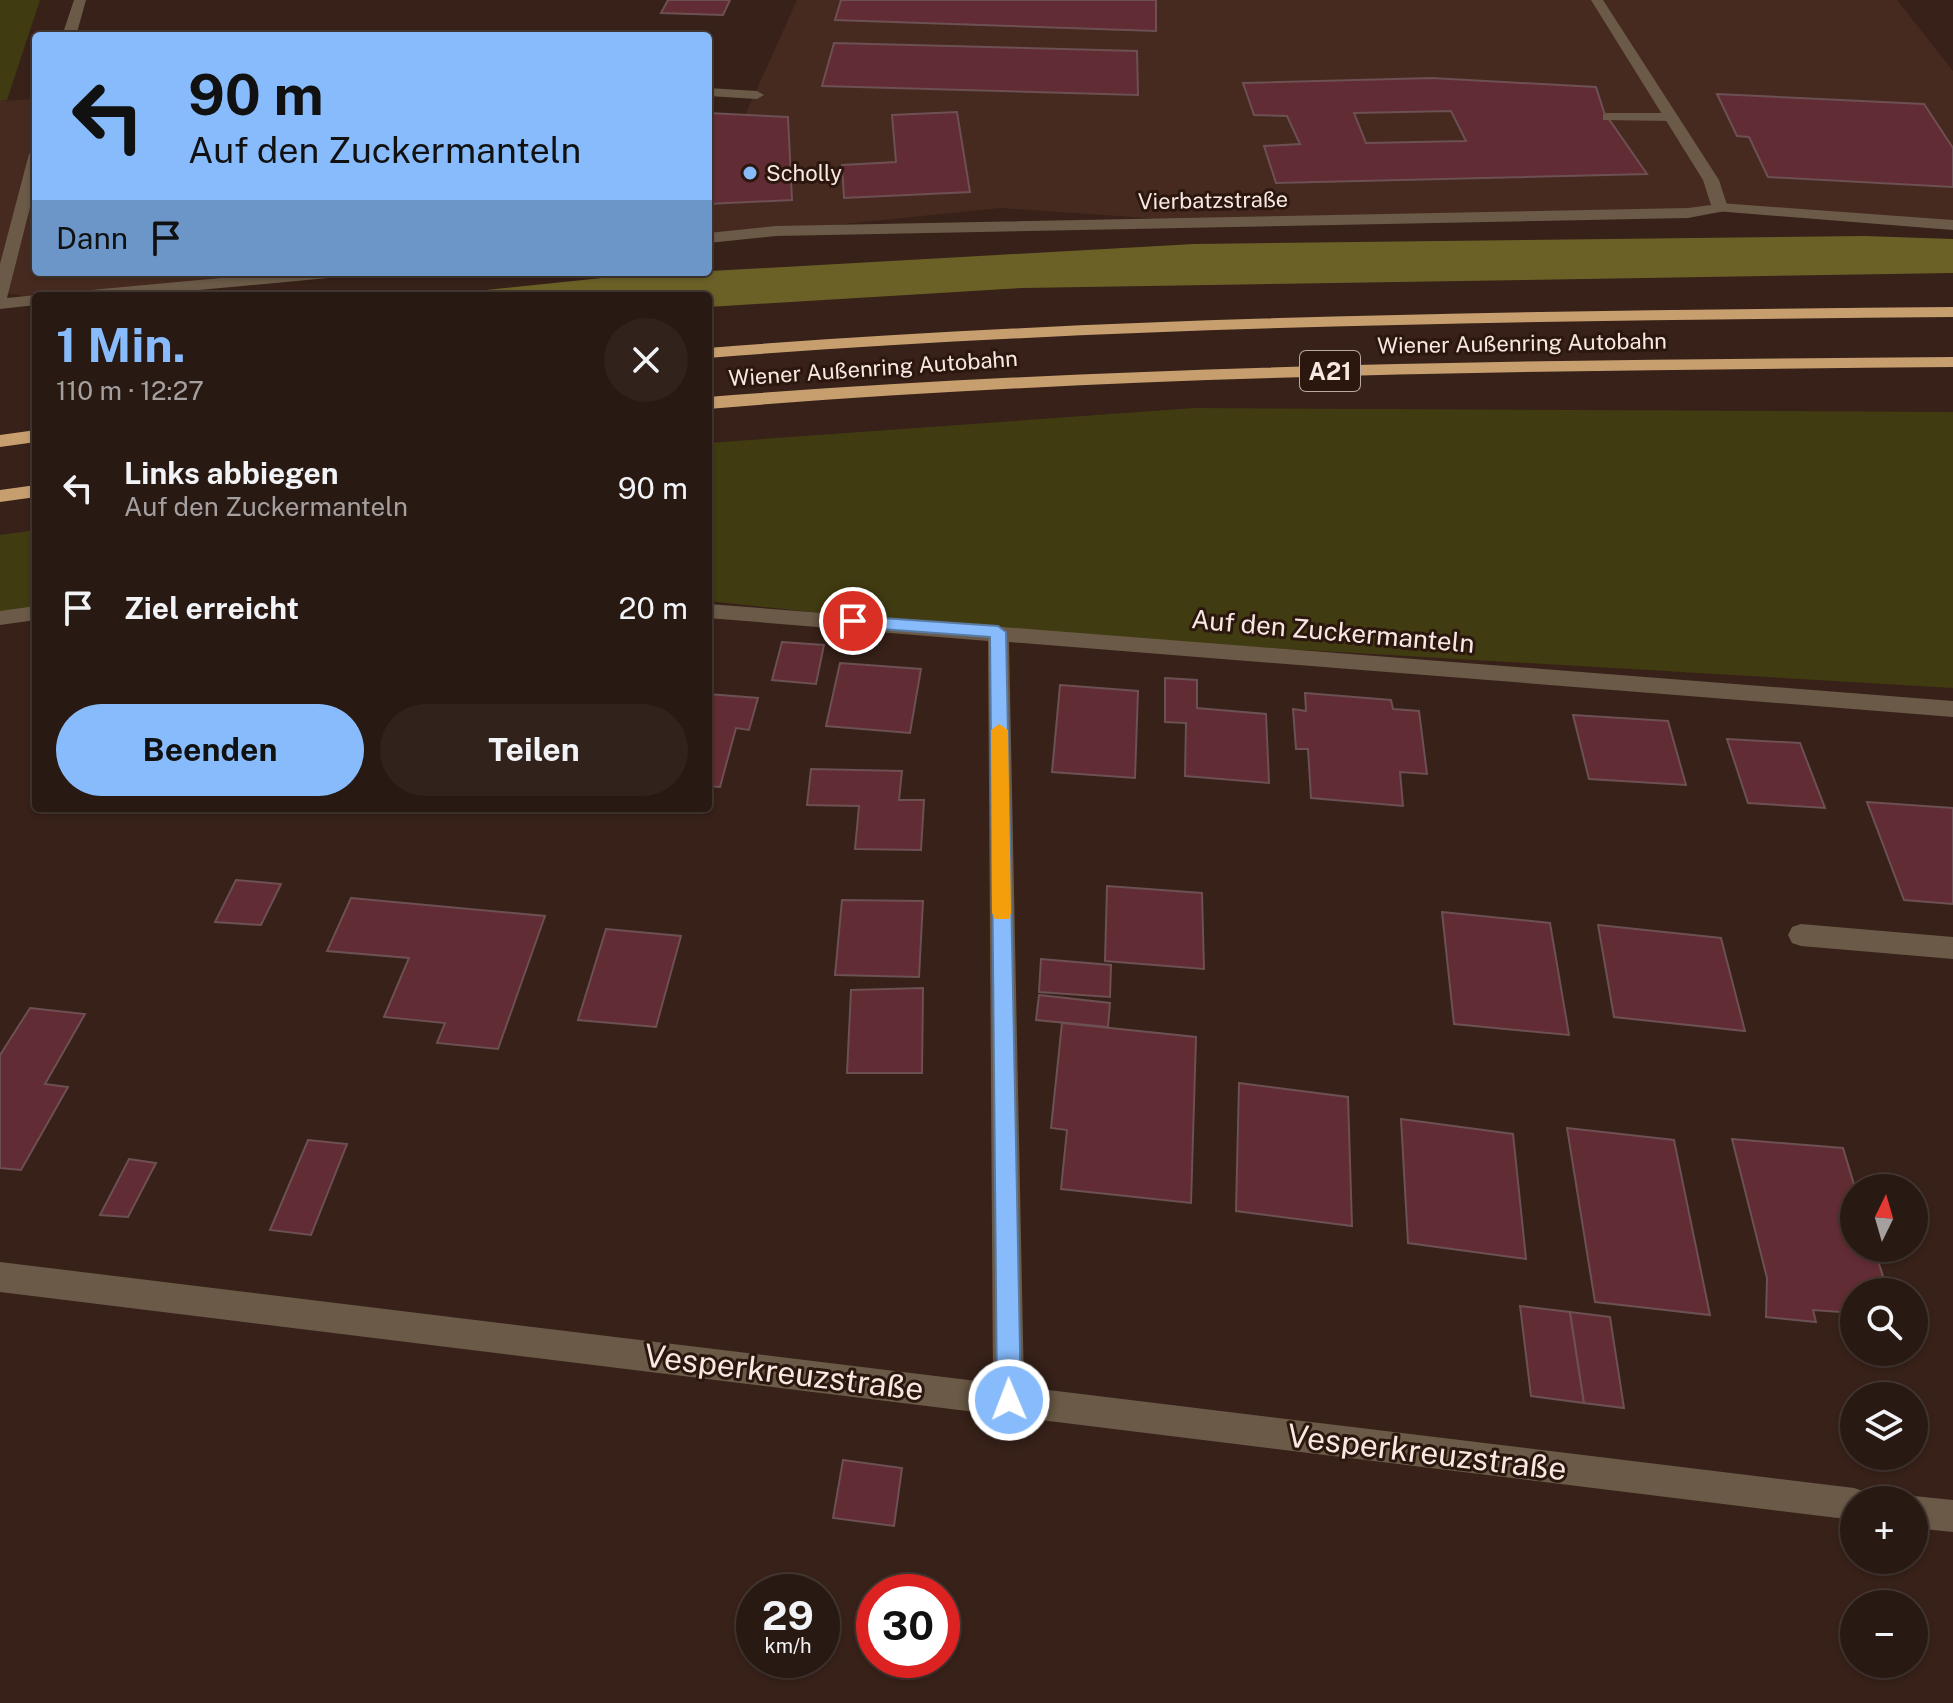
<!DOCTYPE html>
<html lang="de">
<head>
<meta charset="utf-8">
<style>
  :root { --surface:#291913; --page:#31221c; --text:#f1f3f6; --muted:#a5a0a0; --line:#453833; --accent:#87bbfb }
  body { margin:0; font-family:"Public Sans",sans-serif; background:var(--page); color:var(--text); height:100vh; display:flex; flex-direction:column; font-size:30px; white-space:nowrap }
  * { box-sizing:border-box; margin:0 }
  p { font-size:26px; color:var(--muted) }
  .icon { flex:none; width:44px; height:44px; fill:none; stroke:currentColor; stroke-width:2; stroke-linecap:round; stroke-linejoin:round }
  .map { position:relative; flex:1; overflow:hidden }
  .sheet { position:absolute; left:32px; top:292px; width:680px; height:520px; display:flex; flex-direction:column; background:var(--surface); border-radius:8px; box-shadow:0 2px 6px #0004,0 0 0 2px var(--line) }
  .sheet>* { flex:none }
  .guide { position:absolute; left:32px; top:32px; width:680px; height:244px; border-radius:8px; box-shadow:0 2px 6px #0004,0 0 0 2px var(--line); background:#87bbfb; color:#111; overflow:hidden }
  .needle { width:52px; rotate:5deg }
  .tools { position:absolute; left:1840px; top:1174px; display:grid; gap:16px }
  .tools a { display:grid; place-items:center; width:88px; height:88px; border-radius:50%; background:var(--surface); box-shadow:0 2px 6px #0004,0 0 0 2px var(--line); font-size:40px }
  .speed { position:absolute; left:736px; top:1574px; display:flex; gap:16px; font-size:40px; font-weight:700; text-align:center }
  .speed>* { display:grid; place-content:center; width:104px; height:104px; border-radius:50%; background:var(--surface); box-shadow:0 2px 6px #0004,0 0 0 2px var(--line); line-height:1 }
  .speed small { font-size:20px; font-weight:400 }
  .speed .limit { border:12px solid #d22; background:#fff; color:#111 }
  .pin { position:absolute; display:grid; place-items:center; width:68px; height:68px; color:#fff; margin:-34px; border:4px solid #fff; border-radius:50%; box-shadow:0 2px 8px #0007 }
  .me { position:absolute; width:88px; margin:-44px; rotate:359deg; stroke-linejoin:round; filter:drop-shadow(0 0 6px #0008) }
  .turn { display:flex; align-items:center; gap:28px; height:168px; padding:0 24px; font-size:36px }
  .turn .icon { width:104px; height:104px; stroke-width:2.5 }
  .turn b { display:block; font-size:56px; line-height:68px }
  .then { display:flex; align-items:center; height:76px; padding:0 24px; background:#0003; gap:16px; font-size:30px }
  .round { display:grid; place-items:center; flex:none; width:84px; height:84px; border-radius:42px; background:var(--page) }
  .headline { display:flex; align-items:center; justify-content:space-between; height:136px; padding:0 24px }
  h1 { font-size:48px; font-weight:700; line-height:60px; color:var(--accent) }
  .action { display:flex; gap:16px; margin-top:auto; padding:16px 24px }
  .action a { flex:1; height:92px; border-radius:48px; background:var(--accent); color:#111; font-size:32px; font-weight:700; line-height:92px; text-align:center }
  .action a+a { background:var(--page); color:var(--text) }
  ul { padding:0; list-style:none }
  li { display:flex; align-items:center; gap:24px; height:120px; padding:0 24px }
  li div { flex:1 }
  li b { display:block; font-size:30px }
  li em { font-style:normal }
  .map>svg:first-child { display:block }
  .built { fill:#462a1f }
  .green { fill:#413b11 }
  .forest { fill:#6b6127 }
  .building { fill:#622c34; stroke:#6c5053; stroke-width:2; fill-rule:evenodd }
  .lines { fill:none; stroke-linecap:round; stroke-linejoin:round }
  .lane { fill:#6a5a47; fill-rule:evenodd }
  .street { fill:#6a5a47; fill-rule:evenodd }
  .highway { fill:#c79f6f; fill-rule:evenodd }
  .route { fill:#87bbfb; stroke:#587aa3; stroke-width:2 }
  .slow { fill:#f59e0b }
  .poi-dot { fill:#87bbfb; stroke:#2c170f; stroke-width:3 }
  .labels { text-anchor:middle; dominant-baseline:central; stroke-width:6; stroke-linejoin:round; paint-order:stroke }
  .far-poi-label { font-size:22px; fill:#f8e8e2; stroke:#2c170f; text-anchor:start }
  .far-street-label { font-size:22px; fill:#f8e8e2; stroke:#2c170f }
  .shield { fill:#2c170f; stroke:#bba9a3; stroke-width:2 }
  .shield-label { font-size:24px; font-weight:bold; fill:#f8e8e2 }
  .street-label { font-size:26px; fill:#f8e8e2; stroke:#2c170f }
  .near-street-label { font-size:32px; fill:#f8e8e2; stroke:#2c170f }
</style>
</head>
<body>
<div class="map">
<svg width="1953" height="1703" viewBox="0 0 1953 1703">
  <rect width="100%" height="100%" fill="#372119"/>
  <g class="built">
    <polygon points="797,0 1897,0 1953,71 1953,224 1720,208 1205,222 1000,208 708,238 708,113 745,115"/>
    <polygon points="36,99 36,272 339,272 80,296 36,298 0,292 0,101"/>
  </g>
  <g class="green">
    <polygon points="0,0 40,0 7,100 0,101"/>
    <polygon points="1194,408 1953,412 1953,688 998,632 708,601 708,443"/>
    <polygon points="36,530 36,607 0,614 0,535"/>
  </g>
  <polygon class="forest" points="1864,236 1953,239 1953,273 1022,288 708,307 708,296 428,296 621,276 1194,244"/>
  <g class="building">
    <polygon points="668,0 730,0 723,15 661,13"/>
    <polygon points="841,0 1156,0 1156,31 835,20"/>
    <polygon points="834,43 1137,51 1138,95 822,86"/>
    <path d="M 1432,78 L 1596,87 L 1604,112 L 1647,174 L 1276,183 L 1264,146 L 1300,144 L 1287,116 L 1254,115 L 1243,83 ZM 1451,111 L 1466,141 L 1366,143 L 1354,113 Z"/>
    <polygon points="1717,94 1924,104 1953,148 1953,187 1768,177 1749,137 1737,136"/>
    <polygon points="957,112 970,192 844,198 842,165 896,162 892,115"/>
    <polygon points="708,113 788,117 792,200 708,204"/>
    <polygon points="782,642 824,645 816,684 772,680"/>
    <polygon points="840,663 921,669 910,733 826,726"/>
    <polygon points="1165,678 1197,680 1197,708 1266,714 1269,783 1185,776 1186,723 1165,722"/>
    <polygon points="1060,685 1138,691 1135,778 1052,772"/>
    <polygon points="1305,693 1391,700 1393,709 1419,711 1427,774 1400,772 1403,806 1311,798 1308,749 1296,749 1293,709 1306,711"/>
    <polygon points="708,694 758,698 749,730 736,728 720,787 708,786"/>
    <polygon points="1573,715 1668,721 1686,785 1589,779"/>
    <polygon points="1727,739 1800,743 1825,808 1748,803"/>
    <polygon points="811,769 902,771 899,800 924,800 921,850 855,849 859,806 807,805"/>
    <polygon points="1867,802 1953,808 1953,904 1904,900"/>
    <polygon points="236,880 281,884 261,925 215,922"/>
    <polygon points="1107,886 1202,893 1204,969 1105,961"/>
    <polygon points="351,898 545,916 498,1049 437,1043 445,1023 384,1017 409,958 327,951"/>
    <polygon points="842,900 923,901 919,977 835,975"/>
    <polygon points="1442,912 1550,923 1569,1035 1454,1024"/>
    <polygon points="1598,925 1721,938 1745,1031 1614,1017"/>
    <polygon points="606,929 681,936 656,1027 578,1020"/>
    <polygon points="1041,959 1111,965 1110,997 1039,992"/>
    <polygon points="923,988 922,1073 847,1073 851,990"/>
    <polygon points="1039,995 1110,1003 1108,1027 1036,1020"/>
    <polygon points="30,1008 85,1014 45,1084 68,1087 21,1170 0,1168 0,1055"/>
    <polygon points="1062,1023 1196,1037 1191,1203 1061,1189 1067,1130 1051,1128"/>
    <polygon points="1239,1083 1348,1097 1352,1226 1236,1211"/>
    <polygon points="1401,1119 1513,1134 1526,1259 1408,1243"/>
    <polygon points="1567,1128 1674,1140 1710,1315 1595,1302"/>
    <polygon points="1732,1139 1843,1148 1855,1188 1854,1248 1874,1248 1888,1292 1854,1292 1854,1313 1813,1310 1816,1322 1766,1317 1767,1278"/>
    <polygon points="308,1140 347,1144 311,1235 270,1230"/>
    <polygon points="129,1159 156,1163 128,1217 100,1215"/>
    <polygon points="1520,1306 1570,1312 1584,1403 1531,1396"/>
    <polygon points="1570,1312 1610,1317 1624,1408 1584,1403"/>
    <polygon points="843,1460 902,1468 894,1526 833,1518"/>
  </g>
  <g class="lines">
    <g class="lane">
      <polygon points="708,88 757,91 764,95 757,99 708,96"/>
      <polygon points="1608,113 1672,113 1679,117 1672,121 1603,120 1603,114"/>
      <polygon points="1720,203 1953,220 1953,230 1715,211 1715,205"/>
      <polygon points="1801,924 1953,937 1953,959 1801,946 1792,943 1788,935 1792,927"/>
    </g>
    <g class="street">
      <polygon points="74,0 86,0 76,36 62,36"/>
      <polygon points="1591,0 1603,0 1719,180 1728,208 1725,211 1688,218 776,236 708,243 708,233 776,226 1688,208 1711,205 1703,180"/>
      <polygon points="36,150 36,184 7,298 36,295 40,296 36,296 36,305 0,309 0,264 29,154"/>
      <polygon points="286,272 347,272 339,277 134,296 72,296 80,291"/>
      <polygon points="708,604 1953,701 1953,717 1009,642 1024,1387 1854,1488 1866,1492 1869,1500 1854,1500 1854,1520 0,1292 0,1262 993,1383 988,641 708,618"/>
      <polygon points="36,606 36,620 0,625 0,611"/>
      <polygon points="1914,1496 1953,1500 1953,1532 1914,1528 1914,1500 1903,1500"/>
    </g>
    <g class="highway">
      <path d="M 1953,307 L 1953,317 C 1537,321 1123,325 708,358 L 708,348 C 1123,315 1537,311 1953,307 Z"/>
      <path d="M 1953,357 L 1953,367 C 1537,371 1123,374 708,409 L 708,397 C 1123,364 1537,360 1953,357 Z"/>
      <polygon points="36,430 36,442 0,447 0,435"/>
      <polygon points="36,485 36,497 0,502 0,490"/>
    </g>
  </g>
  <polygon class="route" points="853,616 998,626 1006,632 1021,1400 1017,1408 1009,1412 1001,1408 997,1400 990,637 853,627 845,621"/>
  <polygon class="slow" points="999,724 1008,730 1011,913 1009,919 995,919 992,913 991,730"/>
  <circle class="poi-dot" cx="750" cy="173" r="8"/>
  <g class="labels">
    <g class="far-poi-label">
      <text x="766" y="173">Scholly</text>
    </g>
    <g class="far-street-label">
      <text transform="translate(1213 200) rotate(-1)">Vierbatzstraße</text>
      <text transform="translate(1522 343) rotate(-1)">Wiener Außenring Autobahn</text>
      <text transform="translate(873 368) rotate(-4)">Wiener Außenring Autobahn</text>
    </g>
    <rect class="shield" x="1300" y="351" width="60" height="40" rx="6"/>
    <g class="shield-label">
      <text x="1330" y="371">A21</text>
    </g>
    <g class="street-label">
      <text transform="translate(1333 631) rotate(5)">Auf den Zuckermanteln</text>
    </g>
    <g class="near-street-label">
      <text transform="translate(784 1372) rotate(7)">Vesperkreuzstraße</text>
      <text transform="translate(1427 1452) rotate(7)">Vesperkreuzstraße</text>
    </g>
  </g>
</svg>
<div class="tools">
<a><svg class="needle" viewBox="-14 -14 28 28"><path d="M0-13l5 13h-10z" fill="#e53935"/><path d="M0 13l5-13h-10z" fill="#a5a0a0"/></svg></a>
<a><svg class="icon" aria-label="search" viewBox="0 0 24 24"><circle cx="10" cy="10" r="6"/><path d="M15 15l6 6"/></svg></a>
<a><svg class="icon" aria-label="layers" viewBox="0 0 24 24"><path d="M12 4l9 5-9 5-9-5zM3 14l9 5 9-5"/></svg></a>
<a>+</a>
<a>−</a>
</div>
<div class="speed"><div>29<small>km/h</small></div><div class="limit">30</div></div>
<div class="pin" style="left:853px;top:621px;background:#d93025"><svg class="icon" aria-label="arrive" viewBox="0 0 24 24"><path d="M6 21V4h12l-3 4 3 4H6"/></svg></div>
<svg class="me" style="left:1009px;top:1400px" viewBox="-20 -20 40 40"><circle r="17" fill="#87bbfb" stroke="#fff" stroke-width="3"/><path d="M0-11L8 9 0 5-8 9z" fill="#fff"/></svg>
<div class="guide">
<div class="turn"><svg class="icon" aria-label="left" viewBox="0 0 24 24"><path d="M17 20v-9H6M10 6l-5 5 5 5"/></svg><div><b>90 m</b>Auf den Zuckermanteln</div></div>
<div class="then">Dann<svg class="icon" aria-label="arrive" viewBox="0 0 24 24"><path d="M6 21V4h12l-3 4 3 4H6"/></svg></div>
</div>
<section class="sheet">
<div class="headline"><div><h1>1 Min.</h1><p>110 m · 12:27</p></div><a class="round"><svg class="icon" aria-label="close" viewBox="0 0 24 24"><path d="M6 6l12 12M18 6L6 18"/></svg></a></div>
<ul>
<li><svg class="icon" aria-label="left" viewBox="0 0 24 24"><path d="M17 20v-9H6M10 6l-5 5 5 5"/></svg><div><b>Links abbiegen</b><p>Auf den Zuckermanteln</p></div><em>90 m</em></li>
<li><svg class="icon" aria-label="arrive" viewBox="0 0 24 24"><path d="M6 21V4h12l-3 4 3 4H6"/></svg><div><b>Ziel erreicht</b></div><em>20 m</em></li>
</ul>
<div class="action"><a>Beenden</a><a>Teilen</a></div>
</section>
</div>
</body>
</html>
